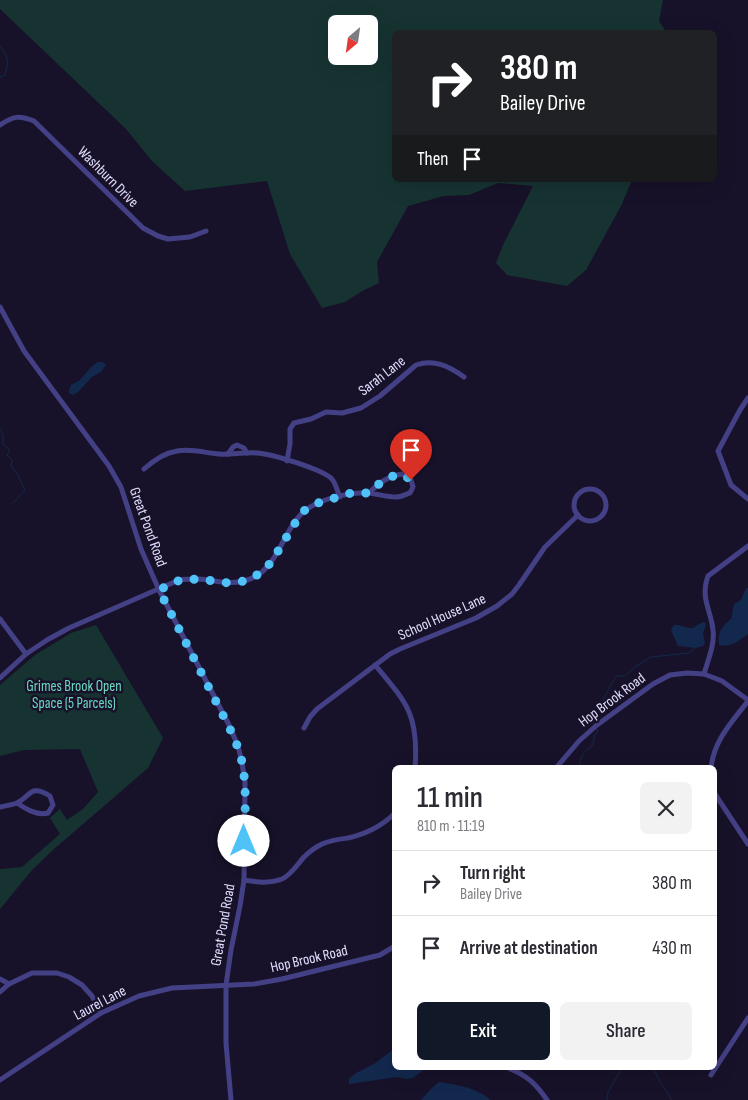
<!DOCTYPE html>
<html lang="en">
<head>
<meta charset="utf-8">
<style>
  :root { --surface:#fff; --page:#f2f2f3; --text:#2b2b33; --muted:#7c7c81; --line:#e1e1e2; --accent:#111827 }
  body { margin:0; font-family:"Sofia Sans Condensed",sans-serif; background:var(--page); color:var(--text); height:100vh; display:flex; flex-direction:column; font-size:19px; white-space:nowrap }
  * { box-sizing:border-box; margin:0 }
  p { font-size:16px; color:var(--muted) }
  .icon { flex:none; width:28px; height:28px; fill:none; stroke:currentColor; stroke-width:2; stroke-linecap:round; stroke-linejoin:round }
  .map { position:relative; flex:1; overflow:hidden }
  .details { position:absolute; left:392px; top:765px; width:325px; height:305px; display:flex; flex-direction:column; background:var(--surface); border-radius:8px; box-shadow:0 5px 20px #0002 }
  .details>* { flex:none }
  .guide { position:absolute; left:392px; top:30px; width:325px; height:152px; border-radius:8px; box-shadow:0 5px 20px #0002; background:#202124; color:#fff; overflow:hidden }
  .needle { width:32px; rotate:209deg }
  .fabs { position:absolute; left:328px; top:15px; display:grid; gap:10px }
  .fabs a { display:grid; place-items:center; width:50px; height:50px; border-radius:8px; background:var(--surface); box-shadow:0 5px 20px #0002; font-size:25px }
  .pin { position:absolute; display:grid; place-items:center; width:42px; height:42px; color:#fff; margin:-51px -21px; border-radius:50% 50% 50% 0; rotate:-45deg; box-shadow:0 0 5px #0007 }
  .pin .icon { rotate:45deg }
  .me { position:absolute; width:55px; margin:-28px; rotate:0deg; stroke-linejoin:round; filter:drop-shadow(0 0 4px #0008) }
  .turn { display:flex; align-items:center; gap:18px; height:105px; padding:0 25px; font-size:22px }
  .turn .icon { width:65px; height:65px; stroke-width:2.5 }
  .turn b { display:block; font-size:35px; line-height:42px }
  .then { display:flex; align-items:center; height:48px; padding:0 25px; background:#0003; gap:10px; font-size:19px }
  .round { display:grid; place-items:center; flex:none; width:52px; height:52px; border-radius:8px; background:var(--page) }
  .headline { display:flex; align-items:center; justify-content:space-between; height:85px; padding:0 25px }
  h1 { font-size:30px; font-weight:600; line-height:38px }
  .button { display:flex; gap:10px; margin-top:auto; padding:10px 25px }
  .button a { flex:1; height:58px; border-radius:8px; background:var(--accent); color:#fff; font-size:20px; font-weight:600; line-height:58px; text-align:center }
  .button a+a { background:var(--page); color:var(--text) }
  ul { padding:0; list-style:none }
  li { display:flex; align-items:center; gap:15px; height:65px; padding:0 25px; border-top:1px solid var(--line) }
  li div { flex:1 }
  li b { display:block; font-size:19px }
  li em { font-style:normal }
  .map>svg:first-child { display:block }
  .green { fill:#163332; fill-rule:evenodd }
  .water { fill:#12284d }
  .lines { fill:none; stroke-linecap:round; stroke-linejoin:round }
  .stream { stroke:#12284d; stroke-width:1 }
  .minor { stroke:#444085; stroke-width:5 }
  .route { stroke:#4fc3f7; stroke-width:9; stroke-dasharray:0 16.2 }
  .labels { text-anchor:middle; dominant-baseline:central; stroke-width:5; stroke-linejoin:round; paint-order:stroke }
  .street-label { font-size:15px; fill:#e1ddfd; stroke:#171229 }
  .park-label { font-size:15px; fill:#6cdac0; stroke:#171229 }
</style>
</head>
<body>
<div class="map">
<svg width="748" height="1100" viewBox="0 0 748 1100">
  <rect width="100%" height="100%" fill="#171229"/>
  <g class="green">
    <path d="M 0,0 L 663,0 L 659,21 L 666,32 L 395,32 L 395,180 L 632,180 L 622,204 L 586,270 L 567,286 L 507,275 L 496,263 L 503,245 L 533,186 L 498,183 L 469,195 L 444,196 L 408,206 L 377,262 L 379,283 L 364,290 L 345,302 L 322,308 L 290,254 L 267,181 L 185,191 L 152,161 L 126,129 L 0,9 ZM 336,24 L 369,24 L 369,56 L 336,56 Z"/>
    <polygon points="96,625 163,738 148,768 54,849 32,870 0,909 0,869 22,867 60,834 50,818 60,809 67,820 83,809 98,792 80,749 24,750 0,756 0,685 35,655 71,633"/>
  </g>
  <g class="water">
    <polygon points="98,362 103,362 106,365 101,372 92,377 78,392 73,395 69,393 69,391 71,385 80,380 91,367"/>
    <path d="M 746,588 L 748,588 L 748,634 C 738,641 732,648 719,645 C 717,633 722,626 731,619 L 734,604 L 741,600 Z"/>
    <path d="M 704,622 L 706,624 L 703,634 L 705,643 L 703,646 L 696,648 L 678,646 L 671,630 L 674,625 C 681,624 686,629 692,628 C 696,627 699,623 704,622 Z"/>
    <polygon points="395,1048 395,1068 426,1068 413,1078 406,1079 397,1077 349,1084 349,1079 356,1073 374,1064"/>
    <path d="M 439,1082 C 454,1084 479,1088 490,1100 L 421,1100 L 432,1088 Z"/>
  </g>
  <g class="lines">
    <g class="stream">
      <path d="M 0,46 C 9,55 9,65 4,76 L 0,77"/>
      <polyline points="0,428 3,435 3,444 10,450 7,455 12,460 11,466 18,475 25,490 13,503"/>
      <polyline points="594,725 592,722 606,694 616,676 625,676 635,667 651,657 689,653 695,648"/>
      <path d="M 579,768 C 579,758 584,751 592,746 L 595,735 L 598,731 L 596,728"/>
      <polyline points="653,1068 660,1082 672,1100"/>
      <polyline points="607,1100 608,1092 622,1068"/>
    </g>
    <g class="minor">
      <path d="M 0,125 C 13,116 19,115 34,121 L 143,228 L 158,236 L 168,239 L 190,237 L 206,231"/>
      <polyline points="0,307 24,351 109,466 121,487 141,549 159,590 229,725 238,746 242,763 245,782 244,880 240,906 231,950 226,985 226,1043 231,1100"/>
      <polyline points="748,398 740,410 718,451 731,485 748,499"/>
      <polyline points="228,454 233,447 237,445 244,448 247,453"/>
      <path d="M 287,461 L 290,444 L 290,429 L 294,423 L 311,419 L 326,412 L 342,413 L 361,408 L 380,396 L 416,365 C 434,359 449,366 464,377"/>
      <path d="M 144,469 C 154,460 164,453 177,451 C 191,448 205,453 219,454 C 231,455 244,452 257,453 C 272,454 322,469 332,479 C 336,484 337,491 340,497"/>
      <circle cx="590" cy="505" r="16"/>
      <polyline points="0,619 26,654"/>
      <path d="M 375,665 C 407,703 419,715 415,768"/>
      <path d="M 704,674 C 708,660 715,644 713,630 C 711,611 701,599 707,579 L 708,576 L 748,546"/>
      <path d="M 0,678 L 26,654 L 47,640 L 69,628 L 179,580 C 186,579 192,579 199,579 C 214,580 228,585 244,581 C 283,572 281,520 314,505 C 329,497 352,492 369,493 C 378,494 387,497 396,497 C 401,497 406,494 410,493 L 413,487 L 411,480 L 402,474 C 388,476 379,483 369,493"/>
      <polyline points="304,728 310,717 317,709 390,654 400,649 476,618 497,606 512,594 519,585 545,547 578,515"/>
      <polyline points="556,768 579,741 597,725 653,684 670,675 687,673 704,674 722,681 748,700"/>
      <path d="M 711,768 C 714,740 732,722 748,701"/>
      <polyline points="715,794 748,844"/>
      <path d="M 0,807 C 5,806 12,805 17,803 C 30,797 30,783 50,796 L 53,805 L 48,813 C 37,816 26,809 17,803"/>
      <path d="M 244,880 C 257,882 269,884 282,879 C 291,875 297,865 304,857 C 309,852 316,847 322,844 C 331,840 340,839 348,838 C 366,834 382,826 395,813"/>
      <polyline points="0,979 9,984"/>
      <polyline points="0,992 9,984 32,973 57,973 69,977 82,985 92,996 101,1013"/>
      <path d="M 508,1068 C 527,1075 536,1084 547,1100"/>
      <polyline points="711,1075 748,1018"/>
      <polyline points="0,1080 101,1013 139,996 172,988 254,984 282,979 380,955 395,946"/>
    </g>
  </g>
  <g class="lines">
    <path class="route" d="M 244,841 C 245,815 247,787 242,762 C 239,749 234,737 228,725 L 159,590 L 180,580 L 199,579 L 229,583 L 245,581 L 253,578 L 266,568 L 272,561 L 300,515 L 306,509 L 315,504 L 351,493 L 369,493 C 379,483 388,476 402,474 L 411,480"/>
  </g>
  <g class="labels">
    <g class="street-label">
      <text transform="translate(108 177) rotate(45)">Washburn Drive</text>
      <text transform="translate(382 376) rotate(-38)">Sarah Lane</text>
      <text transform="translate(148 527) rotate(70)">Great Pond Road</text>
      <text transform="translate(442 617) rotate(-24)">School House Lane</text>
      <text transform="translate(612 700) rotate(-37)">Hop Brook Road</text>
      <text transform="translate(223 925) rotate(-80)">Great Pond Road</text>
      <text transform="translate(309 959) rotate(-13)">Hop Brook Road</text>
      <text transform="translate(100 1003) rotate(-28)">Laurel Lane</text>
    </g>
    <g class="park-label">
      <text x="74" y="686">Grimes Brook Open<tspan x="74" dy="17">Space (5 Parcels)</tspan></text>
    </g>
  </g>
</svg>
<div class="fabs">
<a><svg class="needle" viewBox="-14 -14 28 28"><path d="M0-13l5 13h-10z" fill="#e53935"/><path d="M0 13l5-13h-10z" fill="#7c7c81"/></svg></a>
</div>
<div class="pin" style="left:411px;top:480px;background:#d93025"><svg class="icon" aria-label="arrive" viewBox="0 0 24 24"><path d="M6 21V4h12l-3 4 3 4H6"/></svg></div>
<svg class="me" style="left:244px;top:841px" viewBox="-20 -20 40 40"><circle r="19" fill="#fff"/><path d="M0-13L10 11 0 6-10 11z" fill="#4fc3f7"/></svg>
<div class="guide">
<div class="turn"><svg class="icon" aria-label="right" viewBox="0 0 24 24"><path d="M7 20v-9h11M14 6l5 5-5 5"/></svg><div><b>380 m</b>Bailey Drive</div></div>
<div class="then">Then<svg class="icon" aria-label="arrive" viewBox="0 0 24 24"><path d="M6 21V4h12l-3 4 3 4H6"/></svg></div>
</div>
<section class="details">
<div class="headline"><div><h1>11 min</h1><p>810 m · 11:19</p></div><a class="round"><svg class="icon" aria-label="close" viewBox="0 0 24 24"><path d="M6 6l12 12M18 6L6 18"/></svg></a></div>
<ul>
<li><svg class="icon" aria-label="right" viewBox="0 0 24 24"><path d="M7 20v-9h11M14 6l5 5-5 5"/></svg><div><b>Turn right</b><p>Bailey Drive</p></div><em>380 m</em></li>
<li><svg class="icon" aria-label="arrive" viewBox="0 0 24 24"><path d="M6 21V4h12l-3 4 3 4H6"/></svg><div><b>Arrive at destination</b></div><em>430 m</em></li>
</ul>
<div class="button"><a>Exit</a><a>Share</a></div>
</section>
</div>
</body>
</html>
